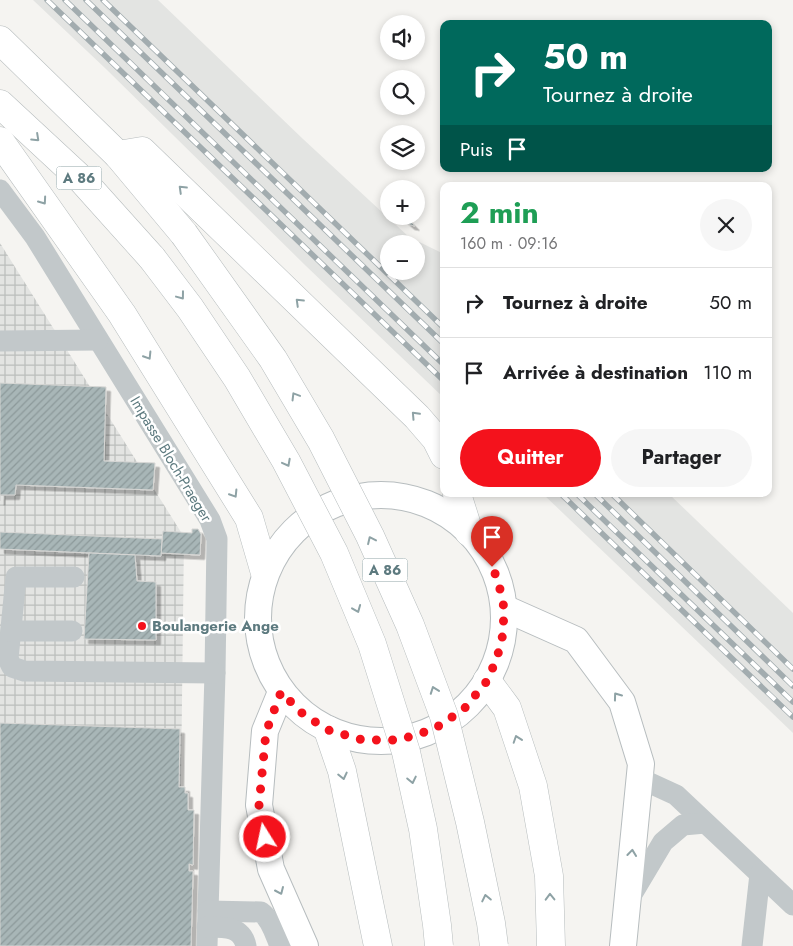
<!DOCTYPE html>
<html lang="fr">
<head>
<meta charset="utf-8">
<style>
  :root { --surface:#fff; --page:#f6f6f6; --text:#202124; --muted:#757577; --line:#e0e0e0; --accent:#f4121c }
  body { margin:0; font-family:Jost,sans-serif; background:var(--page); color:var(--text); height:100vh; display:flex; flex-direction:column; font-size:19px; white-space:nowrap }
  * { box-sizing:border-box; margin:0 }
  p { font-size:16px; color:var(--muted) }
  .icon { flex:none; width:28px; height:28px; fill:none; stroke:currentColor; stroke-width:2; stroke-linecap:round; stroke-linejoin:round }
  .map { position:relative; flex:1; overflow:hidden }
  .panel { position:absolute; left:440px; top:182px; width:332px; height:315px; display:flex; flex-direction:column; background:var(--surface); border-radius:10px; box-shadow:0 2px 8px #0003 }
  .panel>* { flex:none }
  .hud { position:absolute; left:440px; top:20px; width:332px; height:152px; border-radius:10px; box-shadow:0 2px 8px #0003; background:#00695c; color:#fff; overflow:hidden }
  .fabs { position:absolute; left:380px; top:15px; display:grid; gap:10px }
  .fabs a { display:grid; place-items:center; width:45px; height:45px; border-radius:50%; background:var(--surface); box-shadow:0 2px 8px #0003; font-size:25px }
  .pin { position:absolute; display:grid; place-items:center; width:42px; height:42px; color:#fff; margin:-51px -21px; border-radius:50% 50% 50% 0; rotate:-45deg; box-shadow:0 0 5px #0007 }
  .pin .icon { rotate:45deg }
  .me { position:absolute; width:55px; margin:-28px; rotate:350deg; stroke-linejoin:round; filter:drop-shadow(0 0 4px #0008) }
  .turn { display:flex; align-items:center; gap:18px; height:105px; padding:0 20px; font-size:22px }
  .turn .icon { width:65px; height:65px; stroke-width:2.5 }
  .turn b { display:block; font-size:35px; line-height:42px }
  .then { display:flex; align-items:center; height:48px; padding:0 20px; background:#0003; gap:10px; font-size:19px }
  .round { display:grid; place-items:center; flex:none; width:52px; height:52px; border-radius:26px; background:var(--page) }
  .headline { display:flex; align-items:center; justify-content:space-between; height:85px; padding:0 20px }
  h1 { font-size:30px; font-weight:700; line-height:38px; color:#1e9e55 }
  .action { display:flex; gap:10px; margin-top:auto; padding:10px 20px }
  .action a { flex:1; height:58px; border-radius:30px; background:var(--accent); color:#fff; font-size:20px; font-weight:700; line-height:58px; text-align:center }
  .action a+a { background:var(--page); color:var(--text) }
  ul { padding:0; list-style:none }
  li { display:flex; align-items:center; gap:15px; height:70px; padding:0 20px; border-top:1px solid var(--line) }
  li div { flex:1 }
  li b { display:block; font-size:19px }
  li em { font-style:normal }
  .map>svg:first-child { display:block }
  .built { fill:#e3e4e2; fill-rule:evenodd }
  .industrial { fill:url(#industrial-grid) }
  .building { fill:url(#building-hatch); stroke:#d6d6d4; filter:url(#shadow) }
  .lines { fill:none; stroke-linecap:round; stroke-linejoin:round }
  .major-casing { stroke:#b7bdbf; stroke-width:28 }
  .highway-casing { stroke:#b6bcbd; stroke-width:29 }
  .minor { stroke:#c2c8ca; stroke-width:21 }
  .major { stroke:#fff; stroke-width:26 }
  .highway { stroke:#fff; stroke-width:28 }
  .rail-casing { stroke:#a2acaf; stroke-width:5.5 }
  .rail { stroke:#fff; stroke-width:4; stroke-dasharray:11; stroke-linecap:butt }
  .highway-bridge-casing { stroke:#b6bcbd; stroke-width:29; stroke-linecap:butt }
  .highway-bridge { stroke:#fff; stroke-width:28 }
  .oneway { stroke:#8ea2a5 }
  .route { stroke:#f4121c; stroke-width:9; stroke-dasharray:0 16.2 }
  .poi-dot { fill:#f4121c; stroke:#fff; stroke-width:2 }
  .labels { text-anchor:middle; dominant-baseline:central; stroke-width:5; stroke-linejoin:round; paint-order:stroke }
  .shield { fill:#fff; stroke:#8ea2a5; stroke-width:1 }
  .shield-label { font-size:14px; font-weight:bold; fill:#5d7a7f }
  .street-label { font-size:15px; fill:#5d7a7f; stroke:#fff }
  .poi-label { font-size:15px; font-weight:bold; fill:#5d7a7f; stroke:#fff; text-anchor:start }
</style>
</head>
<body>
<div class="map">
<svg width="793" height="946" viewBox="0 0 793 946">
  <defs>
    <pattern id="industrial-grid" width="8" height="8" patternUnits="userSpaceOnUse" patternTransform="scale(1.25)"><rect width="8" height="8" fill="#e3e4e2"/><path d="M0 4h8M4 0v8" fill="none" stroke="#bbbebc"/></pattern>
    <pattern id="building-hatch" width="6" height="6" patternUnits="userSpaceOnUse" patternTransform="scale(1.25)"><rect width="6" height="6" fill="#a8b6b7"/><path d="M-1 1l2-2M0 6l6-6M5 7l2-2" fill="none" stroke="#8c999a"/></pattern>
    <filter id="shadow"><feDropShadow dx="4.5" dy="4.5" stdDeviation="0" flood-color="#0004"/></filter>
  </defs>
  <rect width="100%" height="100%" fill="#f5f4f1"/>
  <g class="built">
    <path d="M 33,0 L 158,0 L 303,139 L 409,237 L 444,254 L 444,398 L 306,266 L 106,69 ZM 389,244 L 416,244 L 416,271 L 389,271 Z"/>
    <polygon points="543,494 669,494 793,613 793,733"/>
  </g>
  <polygon class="industrial" points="0,243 184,537 179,946 0,946"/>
  <g class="building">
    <polygon points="400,216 405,216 415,226 410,225"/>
    <polygon points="0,383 106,387 104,461 155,463 153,490 16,485 15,495 0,495 0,501"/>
    <polygon points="192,529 198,529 201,534 200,555 161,553 163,531 192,533"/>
    <polygon points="0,532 162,539 161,556 0,549"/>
    <polygon points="89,553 135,555 137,581 156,582 156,640 84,639"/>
    <polygon points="0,723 180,729 179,787 185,787 185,793 188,793 188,810 194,810 193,865 189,864 189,871 193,871 191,946 0,946"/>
  </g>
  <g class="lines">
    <g class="major-casing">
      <g id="major">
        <circle cx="381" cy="618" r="123"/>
        <polyline points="504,608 576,640 622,702 641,764 623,946"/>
        <polyline points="281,692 265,731 259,805 271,869 305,946"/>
      </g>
    </g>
    <g class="highway-casing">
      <g id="highway">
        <polyline points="0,40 118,155 184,234"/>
        <polyline points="0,104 82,180 152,258"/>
        <polyline points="0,141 122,314 249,518 265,573"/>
        <polyline points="118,155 142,151 417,417 436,439 444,455"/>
        <polyline points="457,494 469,532"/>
        <polyline points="487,681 507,708 533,786 549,876 551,946"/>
        <polyline points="328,730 342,771 378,946"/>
      </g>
    </g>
    <g class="minor">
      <polyline points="0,190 35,237 210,520 217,539 215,673 207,946"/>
      <polyline points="0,341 98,340"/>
      <polyline points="74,577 16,577 8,659 12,667 24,671 215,673"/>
      <polyline points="11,631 72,631"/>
      <polyline points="639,778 676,795 793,905"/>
      <polyline points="629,899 663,842 683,825 705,823"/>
      <path d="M 208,911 L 261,912 C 271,919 275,934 280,946"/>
      <path d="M 207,927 C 224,927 242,926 246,946"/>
      <polyline points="752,946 760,874"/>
    </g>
    <use href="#major" class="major"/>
    <use href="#highway" class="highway"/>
    <g class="rail-casing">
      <g id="rail">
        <polyline points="47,0 444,381"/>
        <polyline points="65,0 444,365"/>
        <polyline points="86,0 444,344"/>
        <polyline points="103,0 444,328"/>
        <polyline points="561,494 793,717"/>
        <polyline points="577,494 793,702"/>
        <polyline points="595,494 793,686"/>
        <polyline points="612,494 793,669"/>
      </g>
    </g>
    <use href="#rail" class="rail"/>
    <g class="highway-bridge-casing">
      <g id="highway-bridge">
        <polyline points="184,234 273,359 321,440 370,536 410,625 444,716 470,822 491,923 494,946"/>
        <polyline points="152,258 190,308 237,378 286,461 334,553 372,644 406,752 423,829 437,925 439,946"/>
      </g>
    </g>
    <use href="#highway-bridge" class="highway-bridge"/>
  </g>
  <defs><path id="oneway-chevron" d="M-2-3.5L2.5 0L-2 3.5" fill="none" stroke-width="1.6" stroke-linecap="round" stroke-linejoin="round" transform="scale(1.25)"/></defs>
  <g class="oneway">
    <use href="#oneway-chevron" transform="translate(36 138) rotate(43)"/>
    <use href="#oneway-chevron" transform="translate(182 189) rotate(-136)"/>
    <use href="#oneway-chevron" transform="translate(43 201) rotate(55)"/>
    <use href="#oneway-chevron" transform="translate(181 296) rotate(53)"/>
    <use href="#oneway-chevron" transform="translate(299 302) rotate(-136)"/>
    <use href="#oneway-chevron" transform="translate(148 356) rotate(58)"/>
    <use href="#oneway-chevron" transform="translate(295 396) rotate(-121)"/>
    <use href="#oneway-chevron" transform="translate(415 415) rotate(-133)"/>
    <use href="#oneway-chevron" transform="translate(287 463) rotate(62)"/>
    <use href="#oneway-chevron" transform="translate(234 494) rotate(58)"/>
    <use href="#oneway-chevron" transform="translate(371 540) rotate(-115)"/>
    <use href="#oneway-chevron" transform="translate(357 609) rotate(68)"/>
    <use href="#oneway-chevron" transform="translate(434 690) rotate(-110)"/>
    <use href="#oneway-chevron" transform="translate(617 696) rotate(-126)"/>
    <use href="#oneway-chevron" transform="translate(517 739) rotate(-109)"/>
    <use href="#oneway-chevron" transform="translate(343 776) rotate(77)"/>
    <use href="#oneway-chevron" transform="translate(412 780) rotate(78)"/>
    <use href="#oneway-chevron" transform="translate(632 853) rotate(-84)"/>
    <use href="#oneway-chevron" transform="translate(280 891) rotate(66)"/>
    <use href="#oneway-chevron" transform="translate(550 897) rotate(-91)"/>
    <use href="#oneway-chevron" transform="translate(486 898) rotate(-102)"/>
  </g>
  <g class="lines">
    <polyline class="route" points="265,837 259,805 266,732 281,692 303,714 328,730 363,740 399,740 434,729 464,709 487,681 497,658 503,634 504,608 498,580 492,567"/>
  </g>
  <circle class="poi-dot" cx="142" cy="626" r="5"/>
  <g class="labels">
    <g class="shield">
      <rect x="56.5" y="166.5" width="45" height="23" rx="4"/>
      <rect x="362.5" y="558.5" width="45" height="23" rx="4"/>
    </g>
    <g class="shield-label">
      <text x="79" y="178">A 86</text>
      <text x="385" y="570">A 86</text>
    </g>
    <g class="street-label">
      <text transform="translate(171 459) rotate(59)">Impasse Bloch-Praeger</text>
    </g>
    <g class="poi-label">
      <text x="152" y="626">Boulangerie Ange</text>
    </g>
  </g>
</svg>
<div class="fabs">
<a><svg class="icon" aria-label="sound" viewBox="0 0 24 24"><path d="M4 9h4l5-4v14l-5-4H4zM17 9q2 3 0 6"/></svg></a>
<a><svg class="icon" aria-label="search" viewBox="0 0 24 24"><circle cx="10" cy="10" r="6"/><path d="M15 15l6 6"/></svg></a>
<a><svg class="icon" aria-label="layers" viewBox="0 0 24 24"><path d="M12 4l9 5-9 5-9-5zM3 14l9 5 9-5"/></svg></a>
<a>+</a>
<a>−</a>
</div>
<div class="pin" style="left:492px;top:567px;background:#d93025"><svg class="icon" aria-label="arrive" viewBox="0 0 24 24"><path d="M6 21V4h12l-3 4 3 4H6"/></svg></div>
<svg class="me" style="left:265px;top:837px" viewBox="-20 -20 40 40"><circle r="17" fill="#f4121c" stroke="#fff" stroke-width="3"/><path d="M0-11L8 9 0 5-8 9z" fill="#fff"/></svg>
<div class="hud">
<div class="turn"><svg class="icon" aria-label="right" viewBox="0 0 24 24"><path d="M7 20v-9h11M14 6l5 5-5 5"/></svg><div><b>50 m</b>Tournez à droite</div></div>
<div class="then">Puis<svg class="icon" aria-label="arrive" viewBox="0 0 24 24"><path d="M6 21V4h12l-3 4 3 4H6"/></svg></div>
</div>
<section class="panel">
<div class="headline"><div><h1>2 min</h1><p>160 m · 09:16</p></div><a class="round"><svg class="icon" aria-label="close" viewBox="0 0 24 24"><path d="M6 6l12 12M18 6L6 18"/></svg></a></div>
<ul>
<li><svg class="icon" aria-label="right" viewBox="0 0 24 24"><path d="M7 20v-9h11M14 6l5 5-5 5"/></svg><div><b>Tournez à droite</b></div><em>50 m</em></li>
<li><svg class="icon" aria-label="arrive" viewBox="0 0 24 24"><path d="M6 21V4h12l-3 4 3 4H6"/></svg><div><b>Arrivée à destination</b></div><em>110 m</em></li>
</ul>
<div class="action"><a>Quitter</a><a>Partager</a></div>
</section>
</div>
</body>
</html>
